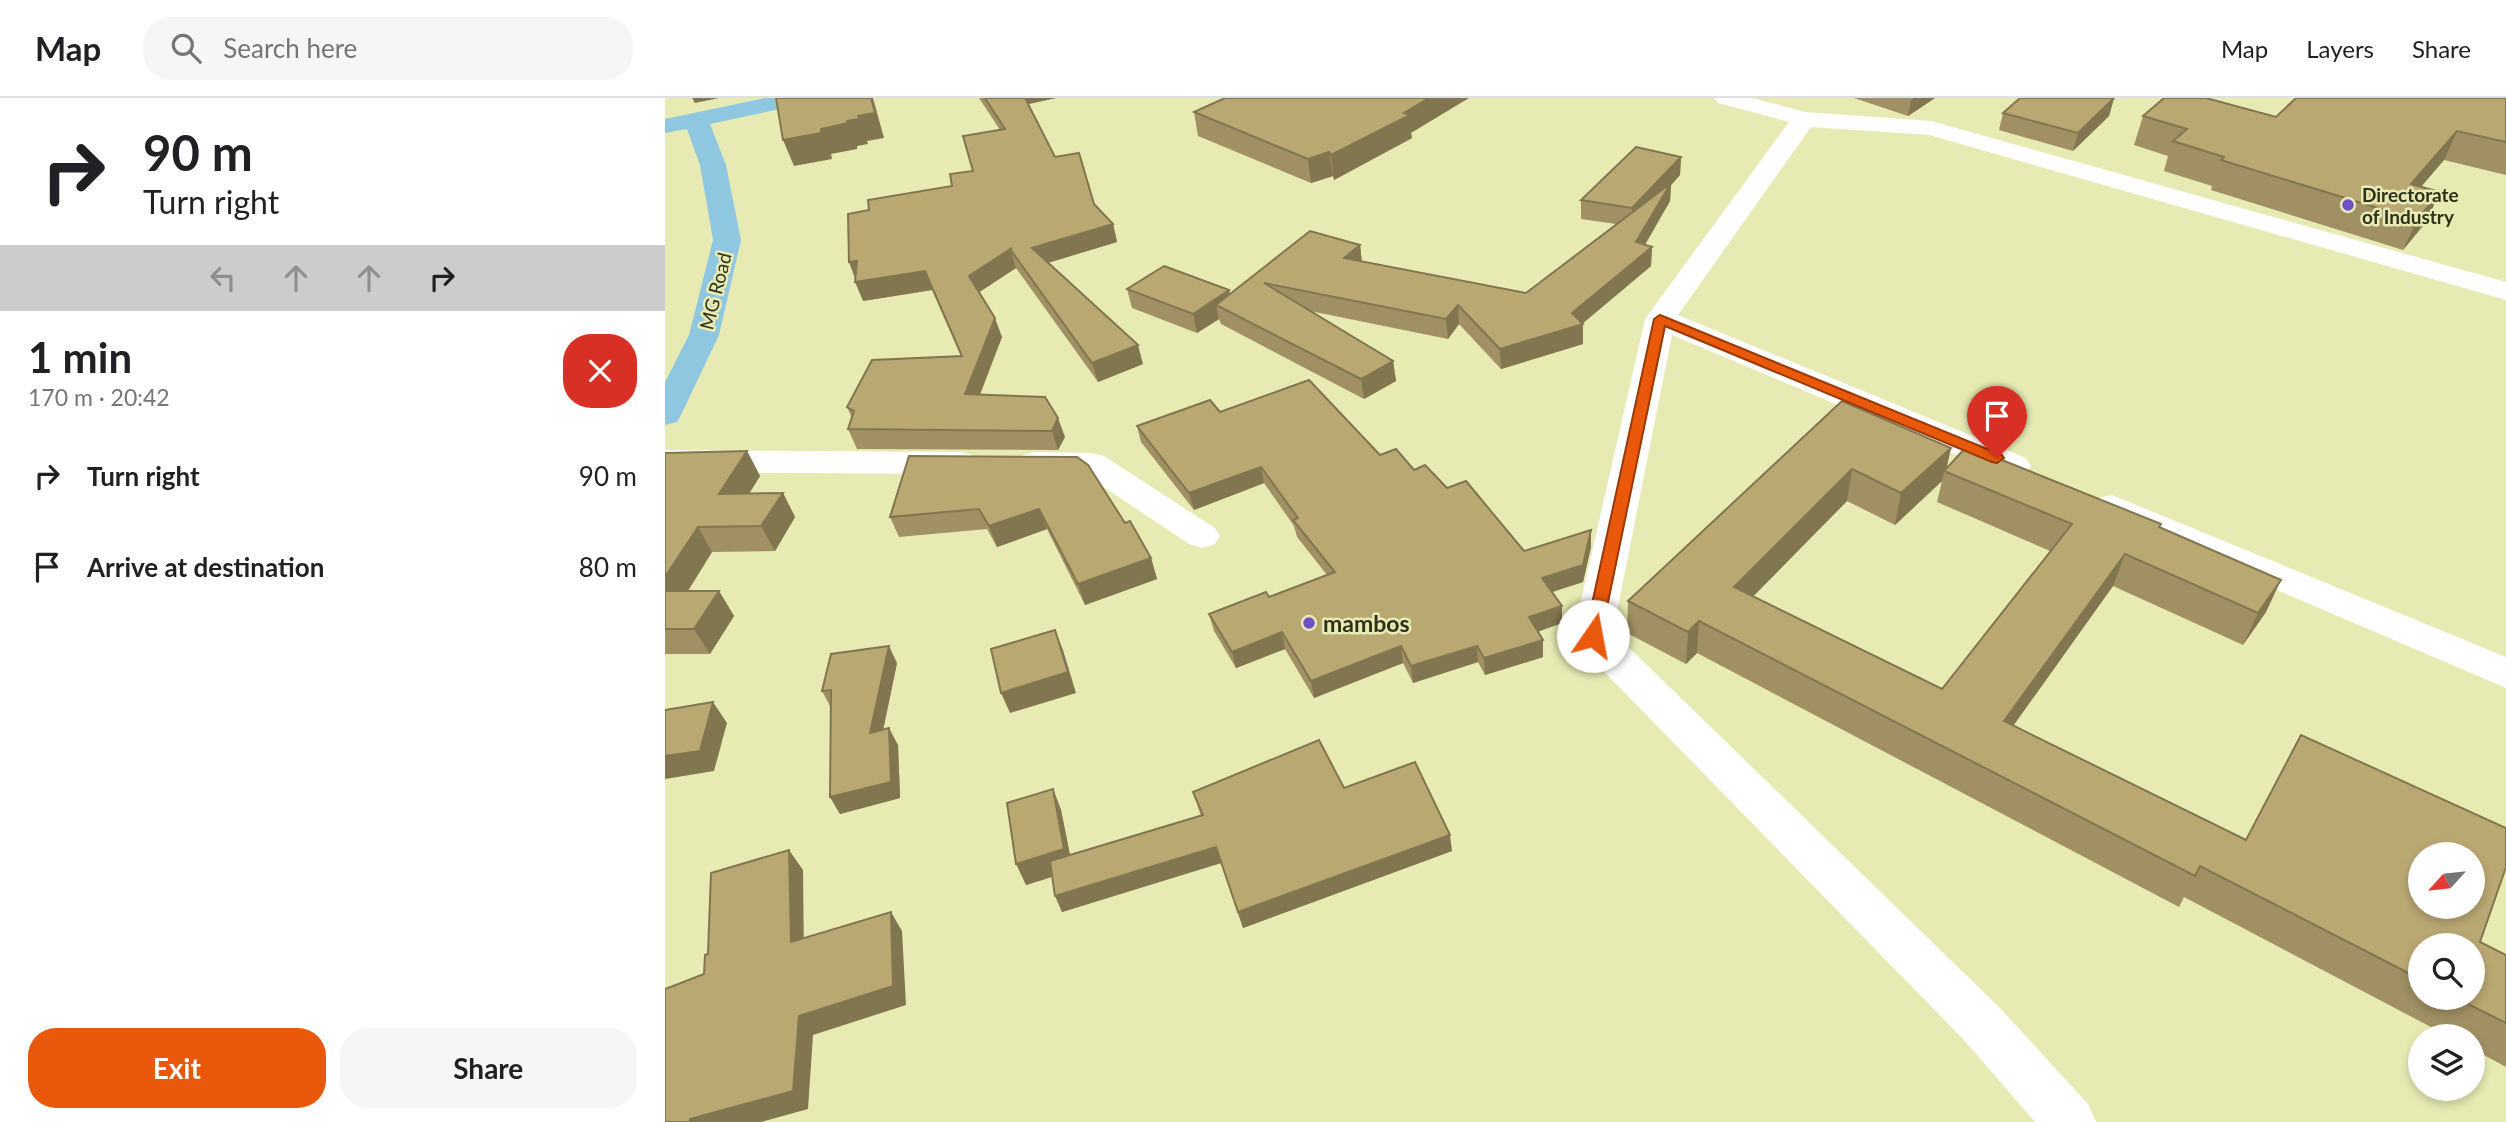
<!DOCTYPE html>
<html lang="en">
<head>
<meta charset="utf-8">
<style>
  :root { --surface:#fff; --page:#f6f6f6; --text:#202124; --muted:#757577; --line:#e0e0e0; --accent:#ea580c }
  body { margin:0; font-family:Lato,sans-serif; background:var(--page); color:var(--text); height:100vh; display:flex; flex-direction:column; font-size:26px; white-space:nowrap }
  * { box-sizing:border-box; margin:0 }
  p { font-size:23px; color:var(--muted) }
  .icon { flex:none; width:38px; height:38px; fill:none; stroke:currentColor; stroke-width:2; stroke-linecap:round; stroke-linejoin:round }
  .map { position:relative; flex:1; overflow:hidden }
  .drawer { display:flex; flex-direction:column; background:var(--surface); width:665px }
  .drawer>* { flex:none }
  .hud { background:#fff; color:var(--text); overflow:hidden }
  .needle { width:46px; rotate:243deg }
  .buttons { position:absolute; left:1743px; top:744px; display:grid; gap:14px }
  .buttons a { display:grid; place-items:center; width:77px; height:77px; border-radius:50%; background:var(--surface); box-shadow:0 4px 10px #0003; font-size:35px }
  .pin { position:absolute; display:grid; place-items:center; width:60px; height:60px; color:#fff; margin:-72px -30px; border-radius:50% 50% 50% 0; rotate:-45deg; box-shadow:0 0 7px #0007 }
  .pin .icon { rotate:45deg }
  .me { position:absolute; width:77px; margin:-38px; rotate:12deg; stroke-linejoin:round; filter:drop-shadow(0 0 5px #0008) }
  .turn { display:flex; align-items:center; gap:24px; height:147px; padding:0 28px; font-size:32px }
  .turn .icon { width:91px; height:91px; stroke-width:2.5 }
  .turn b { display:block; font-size:49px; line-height:60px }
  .lanes { display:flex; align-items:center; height:66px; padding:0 28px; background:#0003; justify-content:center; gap:35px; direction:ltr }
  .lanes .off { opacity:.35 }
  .round { display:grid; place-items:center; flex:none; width:74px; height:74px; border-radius:28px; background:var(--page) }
  .overview { display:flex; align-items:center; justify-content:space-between; height:119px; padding:0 28px }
  h1 { font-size:42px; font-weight:700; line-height:52px }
  .cta { display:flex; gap:14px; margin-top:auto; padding:14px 28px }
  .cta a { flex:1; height:80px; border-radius:28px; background:var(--accent); color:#fff; font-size:28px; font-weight:700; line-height:80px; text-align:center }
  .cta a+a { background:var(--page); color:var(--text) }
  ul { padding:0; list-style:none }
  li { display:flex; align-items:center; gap:21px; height:91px; padding:0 28px }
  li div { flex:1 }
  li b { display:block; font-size:26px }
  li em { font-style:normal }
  header { display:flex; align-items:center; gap:42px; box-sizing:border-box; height:98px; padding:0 35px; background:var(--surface); border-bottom:2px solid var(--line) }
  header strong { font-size:33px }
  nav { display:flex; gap:38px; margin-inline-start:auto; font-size:24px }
  .search { width:490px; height:63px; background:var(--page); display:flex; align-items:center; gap:18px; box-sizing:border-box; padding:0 24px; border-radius:28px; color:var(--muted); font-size:26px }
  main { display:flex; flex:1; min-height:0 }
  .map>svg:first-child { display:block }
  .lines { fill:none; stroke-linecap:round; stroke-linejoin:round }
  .minor { fill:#fff; fill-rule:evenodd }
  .major { fill:#90c7e0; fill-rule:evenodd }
  .wall { fill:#a09063; fill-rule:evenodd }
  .shaded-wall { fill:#827650 }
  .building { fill:#baa873; stroke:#827650; stroke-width:2; fill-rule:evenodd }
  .route { fill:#ea580c; stroke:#983908; stroke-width:2 }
  .poi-dot { fill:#704fc8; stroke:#e7ebb3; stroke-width:2.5 }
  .labels { text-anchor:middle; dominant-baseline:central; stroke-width:5; stroke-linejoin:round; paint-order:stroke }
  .far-poi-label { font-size:19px; font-weight:bold; fill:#2f301a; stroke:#e7ebb3; text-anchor:start }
  .far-street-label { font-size:19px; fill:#2f301a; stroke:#e7ebb3 }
  .poi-label { font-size:23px; font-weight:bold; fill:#2f301a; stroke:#e7ebb3; text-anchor:start }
</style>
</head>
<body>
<header>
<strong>Map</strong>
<div class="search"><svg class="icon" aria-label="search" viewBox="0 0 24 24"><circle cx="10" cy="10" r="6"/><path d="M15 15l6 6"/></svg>Search here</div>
<nav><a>Map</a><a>Layers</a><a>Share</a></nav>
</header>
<main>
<section class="drawer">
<div class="hud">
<div class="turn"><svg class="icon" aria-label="right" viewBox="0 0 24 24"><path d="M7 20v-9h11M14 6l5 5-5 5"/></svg><div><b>90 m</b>Turn right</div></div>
<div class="lanes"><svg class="icon off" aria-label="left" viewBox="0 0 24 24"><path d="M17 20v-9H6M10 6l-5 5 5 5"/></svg><svg class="icon off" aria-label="ahead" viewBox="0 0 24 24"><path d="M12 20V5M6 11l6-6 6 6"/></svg><svg class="icon off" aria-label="ahead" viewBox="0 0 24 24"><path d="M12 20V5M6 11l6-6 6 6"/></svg><svg class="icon" aria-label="right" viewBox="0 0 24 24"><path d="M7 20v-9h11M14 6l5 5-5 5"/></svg></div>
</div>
<div class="overview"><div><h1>1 min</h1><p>170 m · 20:42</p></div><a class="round" style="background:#d93025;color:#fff"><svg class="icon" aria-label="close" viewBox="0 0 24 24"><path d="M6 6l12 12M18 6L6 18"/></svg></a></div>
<ul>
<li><svg class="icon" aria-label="right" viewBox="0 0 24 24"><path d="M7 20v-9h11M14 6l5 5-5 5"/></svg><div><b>Turn right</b></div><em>90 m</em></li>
<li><svg class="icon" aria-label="arrive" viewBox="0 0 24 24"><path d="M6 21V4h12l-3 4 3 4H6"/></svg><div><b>Arrive at destination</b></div><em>80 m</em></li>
</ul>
<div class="cta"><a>Exit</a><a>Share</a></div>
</section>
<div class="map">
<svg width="1841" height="1024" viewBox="0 0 1841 1024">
  <rect width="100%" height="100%" fill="#e7ebb3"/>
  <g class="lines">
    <g class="minor">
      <polygon points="1049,0 1088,0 1140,14 1266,23 1841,184 1841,202 1264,37 1146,29 1013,217 1361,360 1366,368 1361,376 1349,379 1337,376 1007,237 948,534 1335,910 1423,1006 1431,1024 1370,1024 1299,942 914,548 908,538 980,221 1124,24 1053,5"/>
      <polygon points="0,352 295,354 307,357 312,365 307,373 295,376 0,374"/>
      <polygon points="370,354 427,355 439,358 550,430 555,438 550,446 537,450 524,446 419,376 370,376 358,373 353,365 358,357"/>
      <polygon points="1447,397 1841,559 1841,590 1434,416 1429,408 1434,400"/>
    </g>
    <polygon class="major" points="100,0 147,0 143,5 45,26 61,67 76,142 54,237 16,317 12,324 0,327 0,284 24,237 48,142 35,67 22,31 0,35 0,21"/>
  </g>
  <g class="wall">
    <polygon points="314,0 391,0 363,6 390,59 429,106 448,126 452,144 383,165 478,266 433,284 351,170 314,194 337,239 315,297 400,339 393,352 192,351 183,331 187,320 182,309 296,258 267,192 198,203 204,112 287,88 308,73 335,32"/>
    <polygon points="1189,0 1270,0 1243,18"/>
    <polygon points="1449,0 1444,18 1408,53 1334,32 1338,15"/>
    <polygon points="1841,0 1841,77 1779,62 1756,88 1775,94 1761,124 1738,152 1546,92 1547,88 1499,73 1503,58 1469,47 1478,18 1611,19"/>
    <polygon points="529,14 746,35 747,40 669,82 668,78 646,85 533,38"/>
    <polygon points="1016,59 1015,77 1006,87 1005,103 980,147 987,149 986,168 918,225 918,246 836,271 794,226 783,241 645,213 728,263 731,283 699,301 556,226 554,221 532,235 467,210 462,191 564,192 565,196 695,147 697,164 861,195 951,126 916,121 916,102"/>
    <path d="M 1177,303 L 1286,350 L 1281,370 L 1494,429 L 1601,514 L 1578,547 L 1448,488 L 1348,627 L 1580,742 L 1815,844 L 1841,857 L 1841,969 L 1808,951 L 1808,938 L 1783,938 L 1519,799 L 1514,809 L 1032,555 L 1021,566 L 962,535 L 963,503 ZM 1277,383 L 1272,404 L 1385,453 L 1277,591 L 1088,498 L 1182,403 L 1230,427 ZM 1755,847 L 1808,900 L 1755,900 Z"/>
    <polygon points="555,314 715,357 749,372 782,390 859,453 926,449 918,484 886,494 897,508 897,525 873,534 878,559 820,577 813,564 748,585 738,565 649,600 620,551 571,570 549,533 544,516 604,499 662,477 632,439 629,428 599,385 529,412 476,344 472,328"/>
    <polygon points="82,353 95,378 84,396 118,395 130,419 110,453 47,454 23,493 54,493 69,518 45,556 0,556 0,355"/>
    <polygon points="244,358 460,425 486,460 492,481 420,507 382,431 332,449 322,431 234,439 225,419"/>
    <polygon points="232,565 218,632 233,647 235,700 175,716 165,699 166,610 157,593"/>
    <polygon points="679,690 787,753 578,830 556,765 397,814 387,779 361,787 388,691 396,712 405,757 536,718 528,694"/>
  </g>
  <g class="shaded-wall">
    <polygon points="27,0 54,0 30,5"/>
    <polygon points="206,0 208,0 219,40 202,43 203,46 192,48 192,51 166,56 167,61 129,68 118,42 182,23 193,18"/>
    <polygon points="357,0 391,0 359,7"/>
    <polygon points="764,0 804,0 746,35 747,40 669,82 666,57"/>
    <polygon points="1249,0 1270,0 1243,18 1246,2"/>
    <polygon points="1449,0 1444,18 1408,53 1413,35"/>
    <polygon points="1792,33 1779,62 1733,116 1746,86"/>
    <polygon points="664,54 668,78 646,85 643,61"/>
    <polygon points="1016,59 1015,77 1006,87 1005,103 971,162 987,149 986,168 917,226 918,226 918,246 836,271 835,251 967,129 967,110"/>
    <polygon points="1775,94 1761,124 1738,152 1752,122"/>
    <polygon points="448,126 452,144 372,168 367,150"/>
    <polygon points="695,147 697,166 679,160"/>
    <polygon points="345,151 351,170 310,197 304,178"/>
    <polygon points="192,163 191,183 184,164"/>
    <polygon points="260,173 267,192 198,203 190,184"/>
    <polygon points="564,192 568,211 551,207 554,221 532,235 528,216"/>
    <polygon points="793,207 794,226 783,241 781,221"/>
    <polygon points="330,220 337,239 307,316 300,296"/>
    <polygon points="473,247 478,266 433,284 427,265"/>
    <polygon points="728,263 731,283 699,301 696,281"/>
    <polygon points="393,320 400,339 393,352 387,333"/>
    <polygon points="1286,350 1281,373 1279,373 1277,383 1230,427 1236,395"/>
    <polygon points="82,353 95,378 68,421 54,396"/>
    <polygon points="596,369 599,385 529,412 524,395"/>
    <polygon points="1187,371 1182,403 1066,521 1069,489"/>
    <polygon points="118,395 130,419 110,453 96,428"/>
    <polygon points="374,411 382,431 332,449 324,428"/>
    <polygon points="33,429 47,454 7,518 0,506 0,479"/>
    <polygon points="926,432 926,449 918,484 878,497 877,480"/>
    <polygon points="1460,456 1448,488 1329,655 1339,623"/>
    <polygon points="486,460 492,481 420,507 413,486"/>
    <polygon points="1616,482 1601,514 1578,547 1593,515"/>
    <polygon points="54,493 69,518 45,556 29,531"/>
    <polygon points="897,508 897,525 865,536 864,519"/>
    <polygon points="1034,523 1032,555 1021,566 1023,534"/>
    <polygon points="390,532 398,552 411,595 345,615 336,595"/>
    <polygon points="617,534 620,551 571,570 567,554"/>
    <polygon points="878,542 878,559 820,577 819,560"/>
    <polygon points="224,548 232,565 214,652 205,635"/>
    <polygon points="736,548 738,565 649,600 646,583"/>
    <polygon points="812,548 813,564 748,585 746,568"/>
    <polygon points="48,604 62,625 49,673 0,681 0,658"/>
    <polygon points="224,630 233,647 235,700 175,716 165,699"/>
    <polygon points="388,691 396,712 408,772 361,787 351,766"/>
    <polygon points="785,737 787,753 578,830 573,814"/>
    <polygon points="551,749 556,765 397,814 390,798"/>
    <polygon points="124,752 138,772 139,863 126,844"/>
    <polygon points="226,814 237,833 241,907 148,937 143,1011 96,1024 25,1024 25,1021 134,918"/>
  </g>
  <g class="building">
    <polygon points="111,0 206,0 210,15 193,18 194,21 182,23 183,25 156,31 156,35 118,42"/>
    <polygon points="320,0 360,0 390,59 414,55 429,106 448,126 367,150 473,247 427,265 345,151 347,150 304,178 330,220 300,296 380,299 393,320 387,333 183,331 189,313 182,309 207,262 297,258 260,173 190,184 192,163 184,164 183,116 204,112 203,102 287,88 285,76 308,73 298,38 340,31"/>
    <polygon points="560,0 764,0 739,15 745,17 666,57 664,54 643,61 529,14"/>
    <polygon points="1355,0 1449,0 1413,35 1338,15"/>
    <polygon points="1499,0 1541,0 1611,19 1631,0 1841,0 1841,44 1792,33 1746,86 1775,94 1752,122 1556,62 1559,59 1508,43 1522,31 1478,18"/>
    <polygon points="971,49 1016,59 967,110 916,102"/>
    <polygon points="1006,85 971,144 987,149 907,215 918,226 835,251 793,207 781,221 599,185 728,263 696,281 551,207 645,133 695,147 679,160 861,195"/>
    <polygon points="499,168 564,192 528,216 462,191"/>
    <polygon points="644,282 715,357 731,351 749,372 760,367 782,390 801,383 859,453 926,432 918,467 877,480 897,508 864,519 878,542 819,560 812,548 746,568 736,548 646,583 617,534 567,554 544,516 601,494 604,499 670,474 628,422 633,420 596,369 524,395 472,328 545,302 555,314"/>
    <path d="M 1177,303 L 1286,350 L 1236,395 L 1187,371 L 1069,489 L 1277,591 L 1407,426 L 1279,373 L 1302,348 L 1496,426 L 1494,429 L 1616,482 L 1593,515 L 1460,456 L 1339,623 L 1581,742 L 1636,637 L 1841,730 L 1841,769 L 1815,844 L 1841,857 L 1841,925 L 1791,900 L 1808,900 L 1808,847 L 1755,847 L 1755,881 L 1535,768 L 1530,778 L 1034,523 L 1023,534 L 963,503 ZM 1755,756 L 1808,756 L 1808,808 L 1755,808 Z"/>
    <polygon points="82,353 54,396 118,395 96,428 33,429 0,479 0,355"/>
    <polygon points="244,358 412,359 423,367 460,425 465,423 486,460 413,486 374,411 324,428 314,411 225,419"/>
    <polygon points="0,493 54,493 29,531 0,531"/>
    <polygon points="390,532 403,574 336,595 326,551"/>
    <polygon points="224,548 205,635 224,630 226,684 165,699 166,592 157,593 166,556"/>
    <polygon points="48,604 35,653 0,658 0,612"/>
    <polygon points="654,642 679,690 750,664 785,737 573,814 551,749 390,798 385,763 538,717 528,694"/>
    <polygon points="388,691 399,751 351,766 342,705"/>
    <polygon points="124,752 126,844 226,814 228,888 134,918 128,993 25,1021 25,1024 0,1024 0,891 39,876 40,857 43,856 46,775"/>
  </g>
  <polygon class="route" points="995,217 1337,357 1339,360 1332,365 1327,364 1000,228 936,538 933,542 922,542 920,538 989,221"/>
  <g class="poi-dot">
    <circle cx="1683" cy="107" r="7"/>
    <circle cx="644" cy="525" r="7"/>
  </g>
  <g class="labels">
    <g class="far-poi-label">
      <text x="1697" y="96">Directorate<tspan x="1697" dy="22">of Industry</tspan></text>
    </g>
    <g class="far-street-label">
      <text transform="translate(50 193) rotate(-76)">MG Road</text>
    </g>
    <g class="poi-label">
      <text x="658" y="525">mambos</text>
    </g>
  </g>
</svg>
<div class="buttons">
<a><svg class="needle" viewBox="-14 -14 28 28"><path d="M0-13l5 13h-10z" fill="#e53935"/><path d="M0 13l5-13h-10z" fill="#757577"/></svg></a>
<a><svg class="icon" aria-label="search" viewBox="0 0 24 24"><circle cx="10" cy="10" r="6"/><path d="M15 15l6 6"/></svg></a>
<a><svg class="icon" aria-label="layers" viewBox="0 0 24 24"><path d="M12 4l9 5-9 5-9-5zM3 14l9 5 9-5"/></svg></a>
</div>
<div class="pin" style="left:1332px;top:360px;background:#d93025"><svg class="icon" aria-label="arrive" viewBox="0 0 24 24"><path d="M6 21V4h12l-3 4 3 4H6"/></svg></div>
<svg class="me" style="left:928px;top:538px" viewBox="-20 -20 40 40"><circle r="19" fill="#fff"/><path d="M0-13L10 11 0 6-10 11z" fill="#ea580c"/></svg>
</div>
</main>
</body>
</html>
